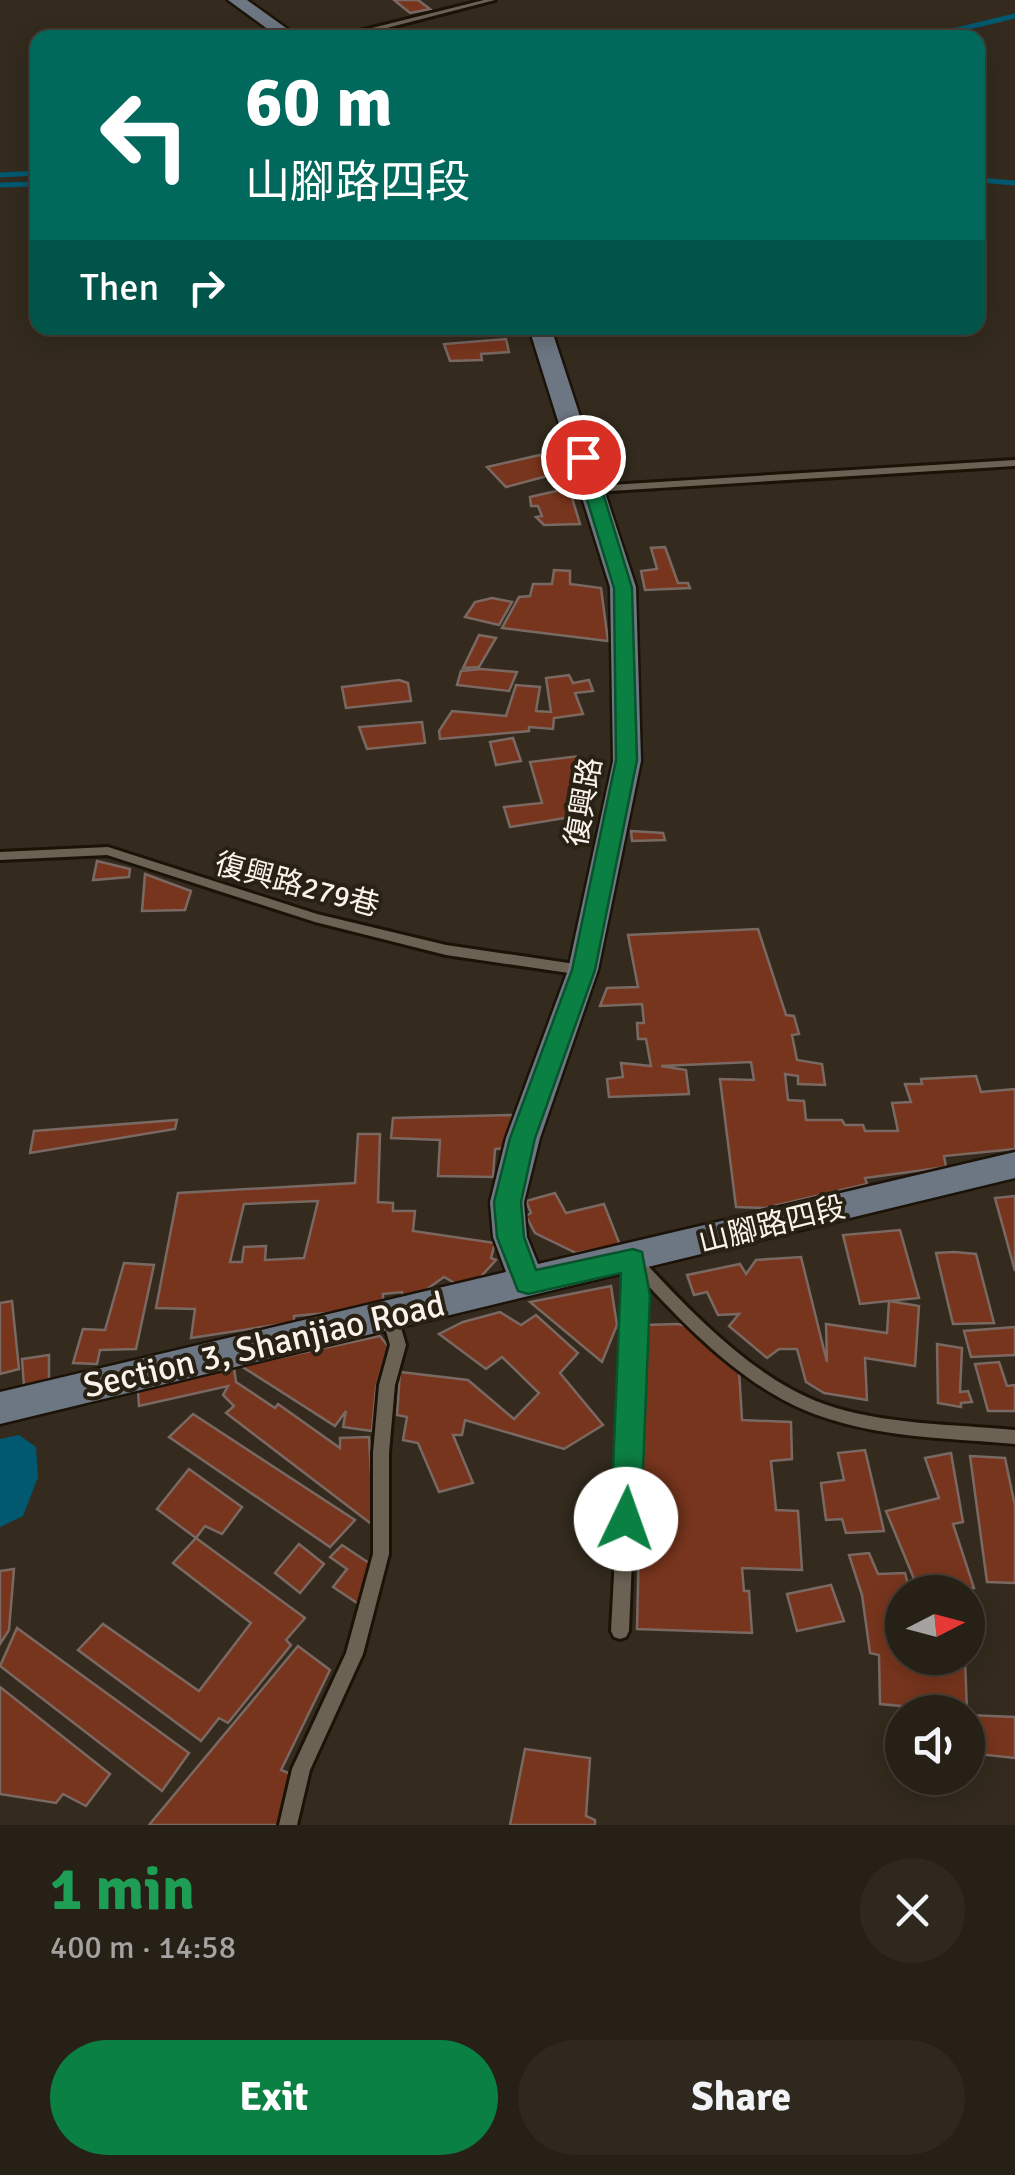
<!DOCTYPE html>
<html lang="en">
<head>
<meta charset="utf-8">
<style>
  :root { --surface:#272016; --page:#2f281f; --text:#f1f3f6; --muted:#a4a3a1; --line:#433e35; --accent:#0b8043 }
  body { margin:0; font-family:Signika,"Noto Sans TC",sans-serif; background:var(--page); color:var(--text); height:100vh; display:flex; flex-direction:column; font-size:38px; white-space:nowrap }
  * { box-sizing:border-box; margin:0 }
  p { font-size:32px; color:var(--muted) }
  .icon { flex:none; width:55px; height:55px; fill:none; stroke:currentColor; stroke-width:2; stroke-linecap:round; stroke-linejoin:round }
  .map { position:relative; height:1825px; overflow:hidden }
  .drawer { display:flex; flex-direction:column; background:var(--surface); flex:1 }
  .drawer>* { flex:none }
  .guide { position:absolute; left:30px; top:30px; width:955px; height:305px; border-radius:20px; box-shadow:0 5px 25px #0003,0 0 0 2px var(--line); background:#00695c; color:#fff; overflow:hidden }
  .needle { width:65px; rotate:84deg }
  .tools { position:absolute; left:885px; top:1575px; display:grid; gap:20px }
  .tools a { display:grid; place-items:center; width:100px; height:100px; border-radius:50%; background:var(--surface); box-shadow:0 5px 25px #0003,0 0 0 2px var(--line); font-size:50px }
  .pin { position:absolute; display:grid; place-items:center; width:85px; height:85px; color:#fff; margin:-42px; border:5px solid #fff; border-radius:50%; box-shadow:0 2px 10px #0007 }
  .me { position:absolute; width:110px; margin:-55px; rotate:3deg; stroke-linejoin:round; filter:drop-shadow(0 0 8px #0008) }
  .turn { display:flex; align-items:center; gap:35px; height:210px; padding:0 50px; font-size:45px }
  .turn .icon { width:130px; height:130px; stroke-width:2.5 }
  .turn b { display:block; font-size:70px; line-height:85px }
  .then { display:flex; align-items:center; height:95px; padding:0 50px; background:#0003; gap:20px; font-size:38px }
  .round { display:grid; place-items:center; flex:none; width:105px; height:105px; border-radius:52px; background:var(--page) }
  .summary { display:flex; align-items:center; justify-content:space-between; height:170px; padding:0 50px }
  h1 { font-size:60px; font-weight:700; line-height:75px; color:#1e9e55 }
  .action { display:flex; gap:20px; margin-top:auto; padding:20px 50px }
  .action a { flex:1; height:115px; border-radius:60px; background:var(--accent); color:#fff; font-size:40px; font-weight:700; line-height:115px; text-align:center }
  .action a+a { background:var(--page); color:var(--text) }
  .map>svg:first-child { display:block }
  .water { fill:#005970 }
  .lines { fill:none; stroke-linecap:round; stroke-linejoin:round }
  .stream { stroke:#005970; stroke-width:5 }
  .building { fill:#78351d; stroke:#7a6862; stroke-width:2.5; fill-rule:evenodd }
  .lane-casing { stroke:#1b1307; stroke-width:6 }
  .secondary-casing { stroke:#1b1307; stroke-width:5 }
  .lane { fill:#6c6254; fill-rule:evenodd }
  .secondary { fill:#6d7683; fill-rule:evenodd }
  .route { fill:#0b8043; stroke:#07532c; stroke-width:2.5 }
  .labels { text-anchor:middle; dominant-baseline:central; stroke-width:8; stroke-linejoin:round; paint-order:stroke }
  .street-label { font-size:30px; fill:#f9f3eb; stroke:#2a2115 }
  .near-street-label { font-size:35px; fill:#f9f3eb; stroke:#2a2115 }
</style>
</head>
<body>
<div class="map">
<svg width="1015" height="1825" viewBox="0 0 1015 1825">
  <rect width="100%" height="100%" fill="#342b1e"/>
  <polygon class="water" points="19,1435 36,1447 38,1477 23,1516 0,1527 0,1439"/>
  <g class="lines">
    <g class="stream">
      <polyline points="923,38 1015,16"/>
      <polyline points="0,175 38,173"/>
      <polyline points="978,180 1015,183"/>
      <polyline points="0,185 38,184"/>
    </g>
  </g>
  <g class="building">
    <polygon points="394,0 418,0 430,9 410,13"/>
    <polygon points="506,339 509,352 481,354 482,360 450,361 444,344"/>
    <polygon points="540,455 550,466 545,468 551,475 506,487 487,467"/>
    <polygon points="569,488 580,524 544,525 536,517 542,516 538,506 531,506 530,497"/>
    <polygon points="665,547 678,583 688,583 690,588 645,590 641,571 657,569 651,548"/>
    <polygon points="554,570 570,571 570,584 601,588 608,641 502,628 519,597 530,596 533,584 552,584"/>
    <polygon points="492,598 512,602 499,625 465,617 475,602"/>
    <polygon points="479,635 496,638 479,667 463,668"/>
    <polygon points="481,669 517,672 509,691 457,685 461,671"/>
    <polygon points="569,675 573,683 589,680 593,691 575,693 583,714 554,718 553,729 529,727 529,731 440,739 439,731 452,711 506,716 516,685 540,687 536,711 551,712 546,678"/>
    <polygon points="399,680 408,683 411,701 346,708 342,687"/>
    <polygon points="422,722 425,743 367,749 359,727"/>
    <polygon points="513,738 521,761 496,765 490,742"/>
    <polygon points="579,756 583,765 591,764 595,771 583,773 591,798 576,801 577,816 510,827 504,807 542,803 530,762"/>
    <polygon points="631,831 663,833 665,840 632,841"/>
    <polygon points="97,861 130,869 129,877 93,880"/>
    <polygon points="145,874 191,891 185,910 142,911"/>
    <polygon points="758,929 786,1015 794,1016 799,1034 792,1035 797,1060 822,1064 825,1085 798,1084 798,1076 785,1074 788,1100 804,1101 806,1120 842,1120 845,1125 863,1125 865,1131 898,1131 892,1103 911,1102 905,1084 922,1084 921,1079 976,1076 981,1092 1015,1089 1015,1149 944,1156 946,1167 865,1178 867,1184 765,1208 736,1207 720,1079 754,1080 751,1062 661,1066 686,1070 689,1094 609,1097 607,1079 623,1077 621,1063 651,1066 646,1039 638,1039 637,1023 644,1023 642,1004 600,1006 607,988 638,987 628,935"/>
    <polygon points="512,1115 509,1148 495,1149 493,1177 438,1176 440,1140 391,1138 393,1118"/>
    <polygon points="177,1120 175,1129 30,1153 34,1131"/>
    <path d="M 358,1134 L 380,1134 L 378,1202 L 393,1203 L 393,1211 L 415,1211 L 413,1231 L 495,1243 L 491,1258 L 496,1260 L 475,1283 L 460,1286 L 444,1277 L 420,1294 L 403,1298 L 402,1292 L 383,1294 L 383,1302 L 349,1311 L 294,1316 L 294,1322 L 191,1338 L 195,1309 L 156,1308 L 178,1193 L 355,1183 ZM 318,1201 L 304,1258 L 265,1260 L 266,1246 L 244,1247 L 242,1262 L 230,1262 L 244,1204 Z"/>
    <polygon points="555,1193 566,1213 604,1204 620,1245 576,1253 535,1233 526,1216 531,1213 526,1201"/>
    <polygon points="1015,1196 1015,1271 995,1198"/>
    <polygon points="900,1230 919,1298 860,1304 843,1235"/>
    <polygon points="955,1252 976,1254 994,1323 953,1324 936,1253"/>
    <polygon points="801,1257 827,1362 826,1324 887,1333 889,1301 919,1306 915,1366 865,1358 867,1400 824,1393 806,1382 797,1349 779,1349 767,1358 729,1326 739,1314 718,1315 707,1292 694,1295 687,1275 740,1264 746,1274 756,1260"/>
    <polygon points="124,1263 154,1265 136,1349 100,1350 97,1364 73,1363 83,1329 105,1330"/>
    <polygon points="611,1286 617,1325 602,1362 530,1302"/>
    <polygon points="12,1301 19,1369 0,1374 0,1303"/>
    <polygon points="500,1312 521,1325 536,1315 578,1353 560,1373 603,1425 564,1449 465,1420 462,1435 453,1435 473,1483 439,1492 418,1443 403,1440 407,1417 397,1415 400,1372 468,1380 514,1419 539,1393 502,1357 486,1369 439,1334 463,1322"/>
    <polygon points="677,1324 688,1326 739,1370 742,1420 791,1422 792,1459 771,1461 776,1510 798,1511 802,1570 742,1568 744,1591 749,1591 752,1633 637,1629 644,1325"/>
    <polygon points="1015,1327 1015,1355 971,1357 964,1331"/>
    <polygon points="380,1336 388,1346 376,1388 372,1431 343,1427 346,1411 335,1426 241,1366"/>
    <polygon points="937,1344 962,1348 960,1392 968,1391 972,1402 961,1403 961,1407 938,1403"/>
    <polygon points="49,1355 49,1380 24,1386 22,1359"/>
    <polygon points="999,1362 1007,1386 1015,1385 1015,1411 988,1411 975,1364"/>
    <polygon points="234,1368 236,1382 275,1408 278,1404 340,1448 340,1438 369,1437 374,1526 226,1413 234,1406 223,1395 228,1386 139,1406 138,1391"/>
    <polygon points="193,1414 355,1520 330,1547 169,1437"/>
    <polygon points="865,1450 884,1531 846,1533 842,1519 826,1520 821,1483 844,1480 838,1453"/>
    <polygon points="951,1453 963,1522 953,1524 974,1588 919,1591 886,1511 939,1498 925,1458"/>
    <polygon points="970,1456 1005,1458 1015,1506 1015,1583 987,1582"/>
    <polygon points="189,1469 242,1507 222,1534 205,1526 196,1538 157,1509"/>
    <polygon points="196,1538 305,1618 286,1640 291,1645 228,1723 219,1718 201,1741 78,1650 103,1624 199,1691 251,1623 173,1563"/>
    <polygon points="299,1544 324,1564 300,1593 275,1573"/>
    <polygon points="342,1545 369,1563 360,1605 333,1587 347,1569 330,1557"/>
    <polygon points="869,1553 878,1574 905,1573 910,1592 902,1592 902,1658 965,1658 967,1712 880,1704 879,1655 870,1653 862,1595 849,1555"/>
    <polygon points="14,1569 9,1630 0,1644 0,1571"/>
    <polygon points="831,1585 844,1621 797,1631 787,1594"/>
    <polygon points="17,1628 189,1753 162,1791 0,1666"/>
    <polygon points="298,1646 330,1670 281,1770 291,1774 278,1825 149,1825"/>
    <polygon points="0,1687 110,1774 86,1806 63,1794 56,1803 0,1794"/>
    <polygon points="968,1715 1015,1717 1015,1758 968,1753"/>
    <polygon points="525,1749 590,1758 586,1816 595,1820 595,1825 510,1825"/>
  </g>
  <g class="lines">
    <g class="lane-casing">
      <g id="lane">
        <polygon points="484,0 495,0 352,37 286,36 289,34 352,33"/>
        <polygon points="1015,460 1015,466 594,492 589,489 594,486"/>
        <polygon points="108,847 317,914 446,945 582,965 588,970 582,975 446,955 315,922 107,855 0,860 0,852"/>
        <path d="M 633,1253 L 638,1255 C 689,1310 752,1378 824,1404 C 884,1425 952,1424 1015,1430 L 1015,1444 C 949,1438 880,1438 817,1415 C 748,1390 691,1332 642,1279 L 643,1295 L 629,1631 L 626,1637 L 620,1639 L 614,1637 L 611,1631 L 629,1295 L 626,1259 L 628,1255 Z"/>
        <polygon points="389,1308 394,1310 397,1314 406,1345 395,1385 389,1453 389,1554 363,1654 310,1770 297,1825 279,1825 292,1769 346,1653 373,1554 373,1453 379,1385 390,1345 381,1314 384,1310"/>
      </g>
    </g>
    <g class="secondary-casing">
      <g id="secondary">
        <polygon points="228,0 247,0 300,38 280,38"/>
        <polygon points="529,328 551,328 636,587 641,761 598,970 540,1138 524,1202 527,1237 538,1264 1015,1152 1015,1178 0,1424 0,1392 506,1272 493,1237 490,1202 506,1138 568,970 613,761 610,587"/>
      </g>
    </g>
    <use href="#lane" class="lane"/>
    <use href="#secondary" class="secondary"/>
  </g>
  <polygon class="route" points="583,452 592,457 632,588 637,760 595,970 535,1138 521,1202 524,1237 536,1270 633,1249 642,1252 650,1295 641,1519 636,1528 626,1532 615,1528 611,1519 621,1273 528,1294 518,1291 497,1237 494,1202 510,1138 572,970 616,760 614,588 574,457"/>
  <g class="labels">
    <g class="street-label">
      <text transform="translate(584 802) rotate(-80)">復興路</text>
      <text transform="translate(297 885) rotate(15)">復興路279巷</text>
      <text transform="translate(772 1225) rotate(-14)">山腳路四段</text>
    </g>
    <g class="near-street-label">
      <text transform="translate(264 1345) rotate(-13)">Section 3, Shanjiao Road</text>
    </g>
  </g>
</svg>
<div class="tools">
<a><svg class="needle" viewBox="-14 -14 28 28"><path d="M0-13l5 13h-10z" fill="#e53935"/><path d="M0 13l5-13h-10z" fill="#a4a3a1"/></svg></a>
<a><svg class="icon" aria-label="sound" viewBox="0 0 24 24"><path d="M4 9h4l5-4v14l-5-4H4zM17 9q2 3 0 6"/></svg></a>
</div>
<div class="pin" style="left:583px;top:457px;background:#d93025"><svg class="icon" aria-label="arrive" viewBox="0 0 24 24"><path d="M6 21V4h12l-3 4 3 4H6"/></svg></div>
<svg class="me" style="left:626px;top:1519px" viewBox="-20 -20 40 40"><circle r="19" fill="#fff"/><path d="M0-13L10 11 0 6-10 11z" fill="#0b8043"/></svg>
<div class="guide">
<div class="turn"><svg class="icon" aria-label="left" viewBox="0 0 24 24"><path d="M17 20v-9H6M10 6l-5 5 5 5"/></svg><div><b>60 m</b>山腳路四段</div></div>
<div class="then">Then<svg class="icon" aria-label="right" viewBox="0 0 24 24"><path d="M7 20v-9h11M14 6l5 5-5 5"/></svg></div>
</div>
</div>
<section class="drawer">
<div class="summary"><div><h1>1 min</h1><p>400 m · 14:58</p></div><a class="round"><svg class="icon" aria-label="close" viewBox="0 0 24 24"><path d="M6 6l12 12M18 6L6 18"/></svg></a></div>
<div class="action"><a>Exit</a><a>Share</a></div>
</section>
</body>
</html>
